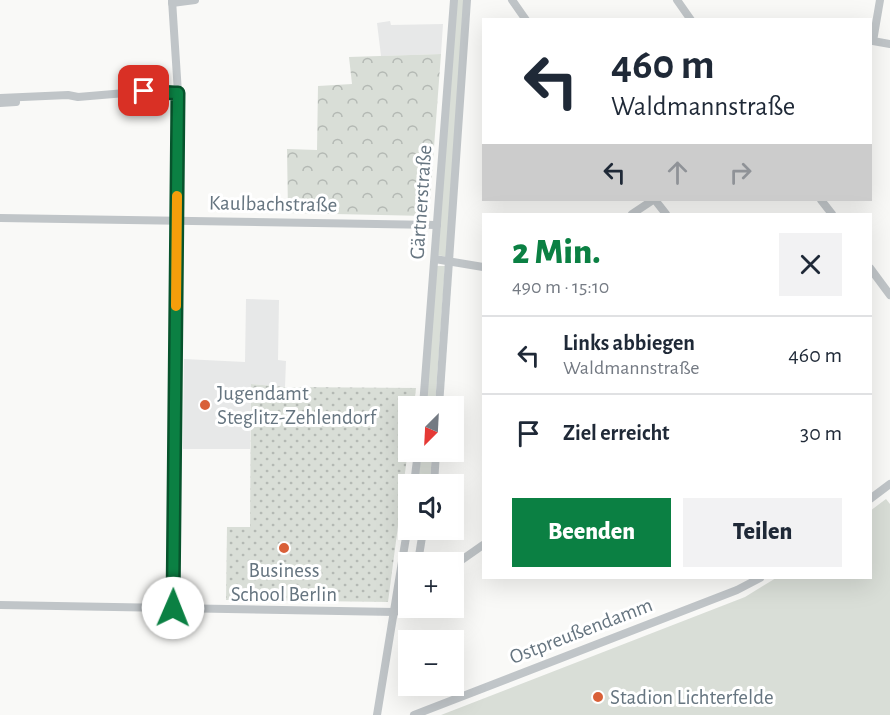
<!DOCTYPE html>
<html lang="de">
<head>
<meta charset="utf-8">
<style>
  :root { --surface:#fff; --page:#f2f2f3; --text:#1f2937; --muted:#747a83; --line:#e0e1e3; --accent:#0b8043 }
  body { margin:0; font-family:"Alegreya Sans",sans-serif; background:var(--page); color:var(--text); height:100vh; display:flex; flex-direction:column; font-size:22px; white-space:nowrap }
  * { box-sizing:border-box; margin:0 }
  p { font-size:20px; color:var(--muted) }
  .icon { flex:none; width:33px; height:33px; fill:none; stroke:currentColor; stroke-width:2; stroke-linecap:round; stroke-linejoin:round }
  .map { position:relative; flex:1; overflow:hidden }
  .panel { position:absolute; left:482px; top:213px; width:390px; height:366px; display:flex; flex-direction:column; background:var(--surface); border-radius:0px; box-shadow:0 6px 24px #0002 }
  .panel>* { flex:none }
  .top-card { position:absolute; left:482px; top:18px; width:390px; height:183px; border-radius:0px; box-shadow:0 6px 24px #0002; background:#fff; color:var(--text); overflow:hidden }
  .needle { width:39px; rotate:204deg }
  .controls { position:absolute; left:398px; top:396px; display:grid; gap:12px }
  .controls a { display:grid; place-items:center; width:66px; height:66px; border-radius:0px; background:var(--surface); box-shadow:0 6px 24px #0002; font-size:30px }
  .pin { position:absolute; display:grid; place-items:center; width:51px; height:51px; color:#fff; margin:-26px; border-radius:12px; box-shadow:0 3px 9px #0006 }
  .me { position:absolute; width:66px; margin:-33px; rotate:1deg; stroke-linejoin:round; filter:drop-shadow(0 0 4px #0008) }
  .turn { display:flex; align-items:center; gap:21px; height:126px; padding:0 30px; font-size:27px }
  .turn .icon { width:78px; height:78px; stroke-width:2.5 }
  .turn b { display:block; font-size:42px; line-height:51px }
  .lanes { display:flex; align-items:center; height:57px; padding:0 30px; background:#0003; justify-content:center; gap:30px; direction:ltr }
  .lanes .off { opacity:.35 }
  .round { display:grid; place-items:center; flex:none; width:63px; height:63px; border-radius:0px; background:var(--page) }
  .summary { display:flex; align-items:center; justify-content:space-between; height:102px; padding:0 30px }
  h1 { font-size:36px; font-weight:800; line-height:45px; color:var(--accent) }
  .cta { display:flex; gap:12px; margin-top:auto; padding:12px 30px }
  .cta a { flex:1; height:69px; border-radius:0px; background:var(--accent); color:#fff; font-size:24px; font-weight:800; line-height:69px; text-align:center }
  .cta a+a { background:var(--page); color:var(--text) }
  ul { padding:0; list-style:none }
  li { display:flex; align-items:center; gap:18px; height:78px; padding:0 30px; border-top:2px solid var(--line) }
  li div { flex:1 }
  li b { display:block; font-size:22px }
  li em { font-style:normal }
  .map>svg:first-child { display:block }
  .built { fill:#e7e8e8 }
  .green { fill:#d9ded7 }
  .forest { fill:url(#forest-crowns) }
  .park { fill:url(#park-dots) }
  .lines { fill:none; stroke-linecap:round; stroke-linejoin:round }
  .minor { stroke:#c0c5c8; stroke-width:8 }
  .route-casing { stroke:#07532c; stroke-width:15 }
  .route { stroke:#0b8043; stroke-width:10 }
  .slow { stroke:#f59e0b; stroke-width:10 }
  .poi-dot { fill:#d96038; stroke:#fff; stroke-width:2 }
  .labels { text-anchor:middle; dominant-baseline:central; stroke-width:6; stroke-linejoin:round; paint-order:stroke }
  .street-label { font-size:21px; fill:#667580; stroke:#fff }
  .poi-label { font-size:21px; fill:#667580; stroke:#fff; text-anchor:start }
</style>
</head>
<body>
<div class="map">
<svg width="890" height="715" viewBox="0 0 890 715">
  <defs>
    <pattern id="forest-crowns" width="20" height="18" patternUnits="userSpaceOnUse" patternTransform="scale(1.5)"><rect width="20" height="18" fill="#d9ded7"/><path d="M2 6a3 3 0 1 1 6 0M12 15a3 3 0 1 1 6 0" fill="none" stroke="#b4b9b4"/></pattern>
    <pattern id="park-dots" width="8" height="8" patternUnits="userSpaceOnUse" patternTransform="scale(1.5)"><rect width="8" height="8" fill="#d9ded7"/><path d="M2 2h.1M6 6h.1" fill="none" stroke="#b4b9b4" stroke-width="1.8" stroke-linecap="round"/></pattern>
  </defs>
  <rect width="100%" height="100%" fill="#f9f9f7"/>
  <g class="built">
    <polygon points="390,21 391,25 443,24 441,54 381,56 377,23"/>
    <polygon points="246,299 279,300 278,360 286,361 285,387 251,384 250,449 183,449 184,359 245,362"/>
  </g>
  <g class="green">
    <polygon points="456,0 464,0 446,257 438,255"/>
    <polygon points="437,266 445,266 435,406 426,406"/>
    <polygon points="422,452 432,452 430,484 417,484"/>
    <polygon points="886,499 890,504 890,715 441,715 745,597 776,578 870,578 870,511"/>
  </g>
  <polygon class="forest" points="441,54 429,214 427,216 288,213 287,149 317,150 318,86 352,84 349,57"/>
  <polygon class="park" points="251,384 285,387 416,388 414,406 408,406 408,450 388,602 226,600 227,527 250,527"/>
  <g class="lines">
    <g class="minor">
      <polyline points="172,0 178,93 173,608"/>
      <polyline points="512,0 526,20"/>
      <polyline points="677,0 691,20"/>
      <polyline points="172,3 195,0"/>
      <polyline points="873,41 880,0"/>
      <polyline points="873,41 890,44"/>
      <path d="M 122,95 C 135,101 157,97 170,93"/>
      <polyline points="0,98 68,95 78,97 161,90 168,93"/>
      <polyline points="0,103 16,102"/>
      <polyline points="655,200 666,214"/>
      <polyline points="821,200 832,214"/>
      <polyline points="632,214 653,200"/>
      <polyline points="0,218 437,225"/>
      <polyline points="435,259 483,267"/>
      <polyline points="870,268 890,295"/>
      <polyline points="423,406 454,0"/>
      <polyline points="439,406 467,0"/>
      <polyline points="414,484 418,452"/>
      <polyline points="434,484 436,452"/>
      <polyline points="870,499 890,484"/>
      <polyline points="418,562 422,537 425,530"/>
      <polyline points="453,566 483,545"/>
      <polyline points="0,605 395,612"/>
      <polyline points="377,715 408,525"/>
      <polyline points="414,715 737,590 760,578"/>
    </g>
  </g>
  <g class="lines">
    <g class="route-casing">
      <path id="route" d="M 144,91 C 156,91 166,93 178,93 L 173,608"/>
    </g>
    <use href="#route" class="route"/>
    <polyline class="slow" points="176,306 177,196"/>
  </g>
  <g class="poi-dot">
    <circle cx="205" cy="405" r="6"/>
    <circle cx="284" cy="548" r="6"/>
    <circle cx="598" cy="697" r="6"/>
  </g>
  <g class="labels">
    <g class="street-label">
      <text transform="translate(421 202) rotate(-86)">Gärtnerstraße</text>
      <text transform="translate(273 204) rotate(1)">Kaulbachstraße</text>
      <text transform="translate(581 631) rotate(-21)">Ostpreußendamm</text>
    </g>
    <g class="poi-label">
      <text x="217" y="393">Jugendamt<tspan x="217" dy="24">Steglitz-Zehlendorf</tspan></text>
      <text x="284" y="570" text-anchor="middle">Business<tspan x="284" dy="24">School Berlin</tspan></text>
      <text x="610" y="697">Stadion Lichterfelde</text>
    </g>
  </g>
</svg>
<div class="controls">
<a><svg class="needle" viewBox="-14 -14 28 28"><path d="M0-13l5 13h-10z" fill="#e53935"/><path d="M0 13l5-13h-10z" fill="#747a83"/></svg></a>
<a><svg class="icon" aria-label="sound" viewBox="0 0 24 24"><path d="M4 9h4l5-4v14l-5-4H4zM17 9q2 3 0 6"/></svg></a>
<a>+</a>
<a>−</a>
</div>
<div class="pin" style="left:144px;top:91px;background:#d93025"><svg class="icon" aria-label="arrive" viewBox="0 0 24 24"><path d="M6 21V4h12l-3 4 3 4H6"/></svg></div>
<svg class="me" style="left:173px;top:608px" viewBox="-20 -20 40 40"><circle r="19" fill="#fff"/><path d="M0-13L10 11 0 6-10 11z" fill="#0b8043"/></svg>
<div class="top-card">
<div class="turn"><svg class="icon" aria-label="left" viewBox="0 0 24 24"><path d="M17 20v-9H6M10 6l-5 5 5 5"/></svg><div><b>460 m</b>Waldmannstraße</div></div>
<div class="lanes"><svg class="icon" aria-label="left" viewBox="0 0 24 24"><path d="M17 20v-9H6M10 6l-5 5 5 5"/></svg><svg class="icon off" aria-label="ahead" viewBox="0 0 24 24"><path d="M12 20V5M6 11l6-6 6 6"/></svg><svg class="icon off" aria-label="right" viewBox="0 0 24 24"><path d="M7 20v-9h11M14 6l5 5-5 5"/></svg></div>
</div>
<section class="panel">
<div class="summary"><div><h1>2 Min.</h1><p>490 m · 15:10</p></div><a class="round"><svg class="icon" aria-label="close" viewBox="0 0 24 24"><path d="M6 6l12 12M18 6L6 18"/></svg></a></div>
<ul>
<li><svg class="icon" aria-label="left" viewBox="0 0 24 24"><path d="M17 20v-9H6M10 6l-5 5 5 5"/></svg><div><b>Links abbiegen</b><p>Waldmannstraße</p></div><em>460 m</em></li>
<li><svg class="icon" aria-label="arrive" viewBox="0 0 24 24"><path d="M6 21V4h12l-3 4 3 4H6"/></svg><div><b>Ziel erreicht</b></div><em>30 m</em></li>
</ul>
<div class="cta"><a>Beenden</a><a>Teilen</a></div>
</section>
</div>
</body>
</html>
